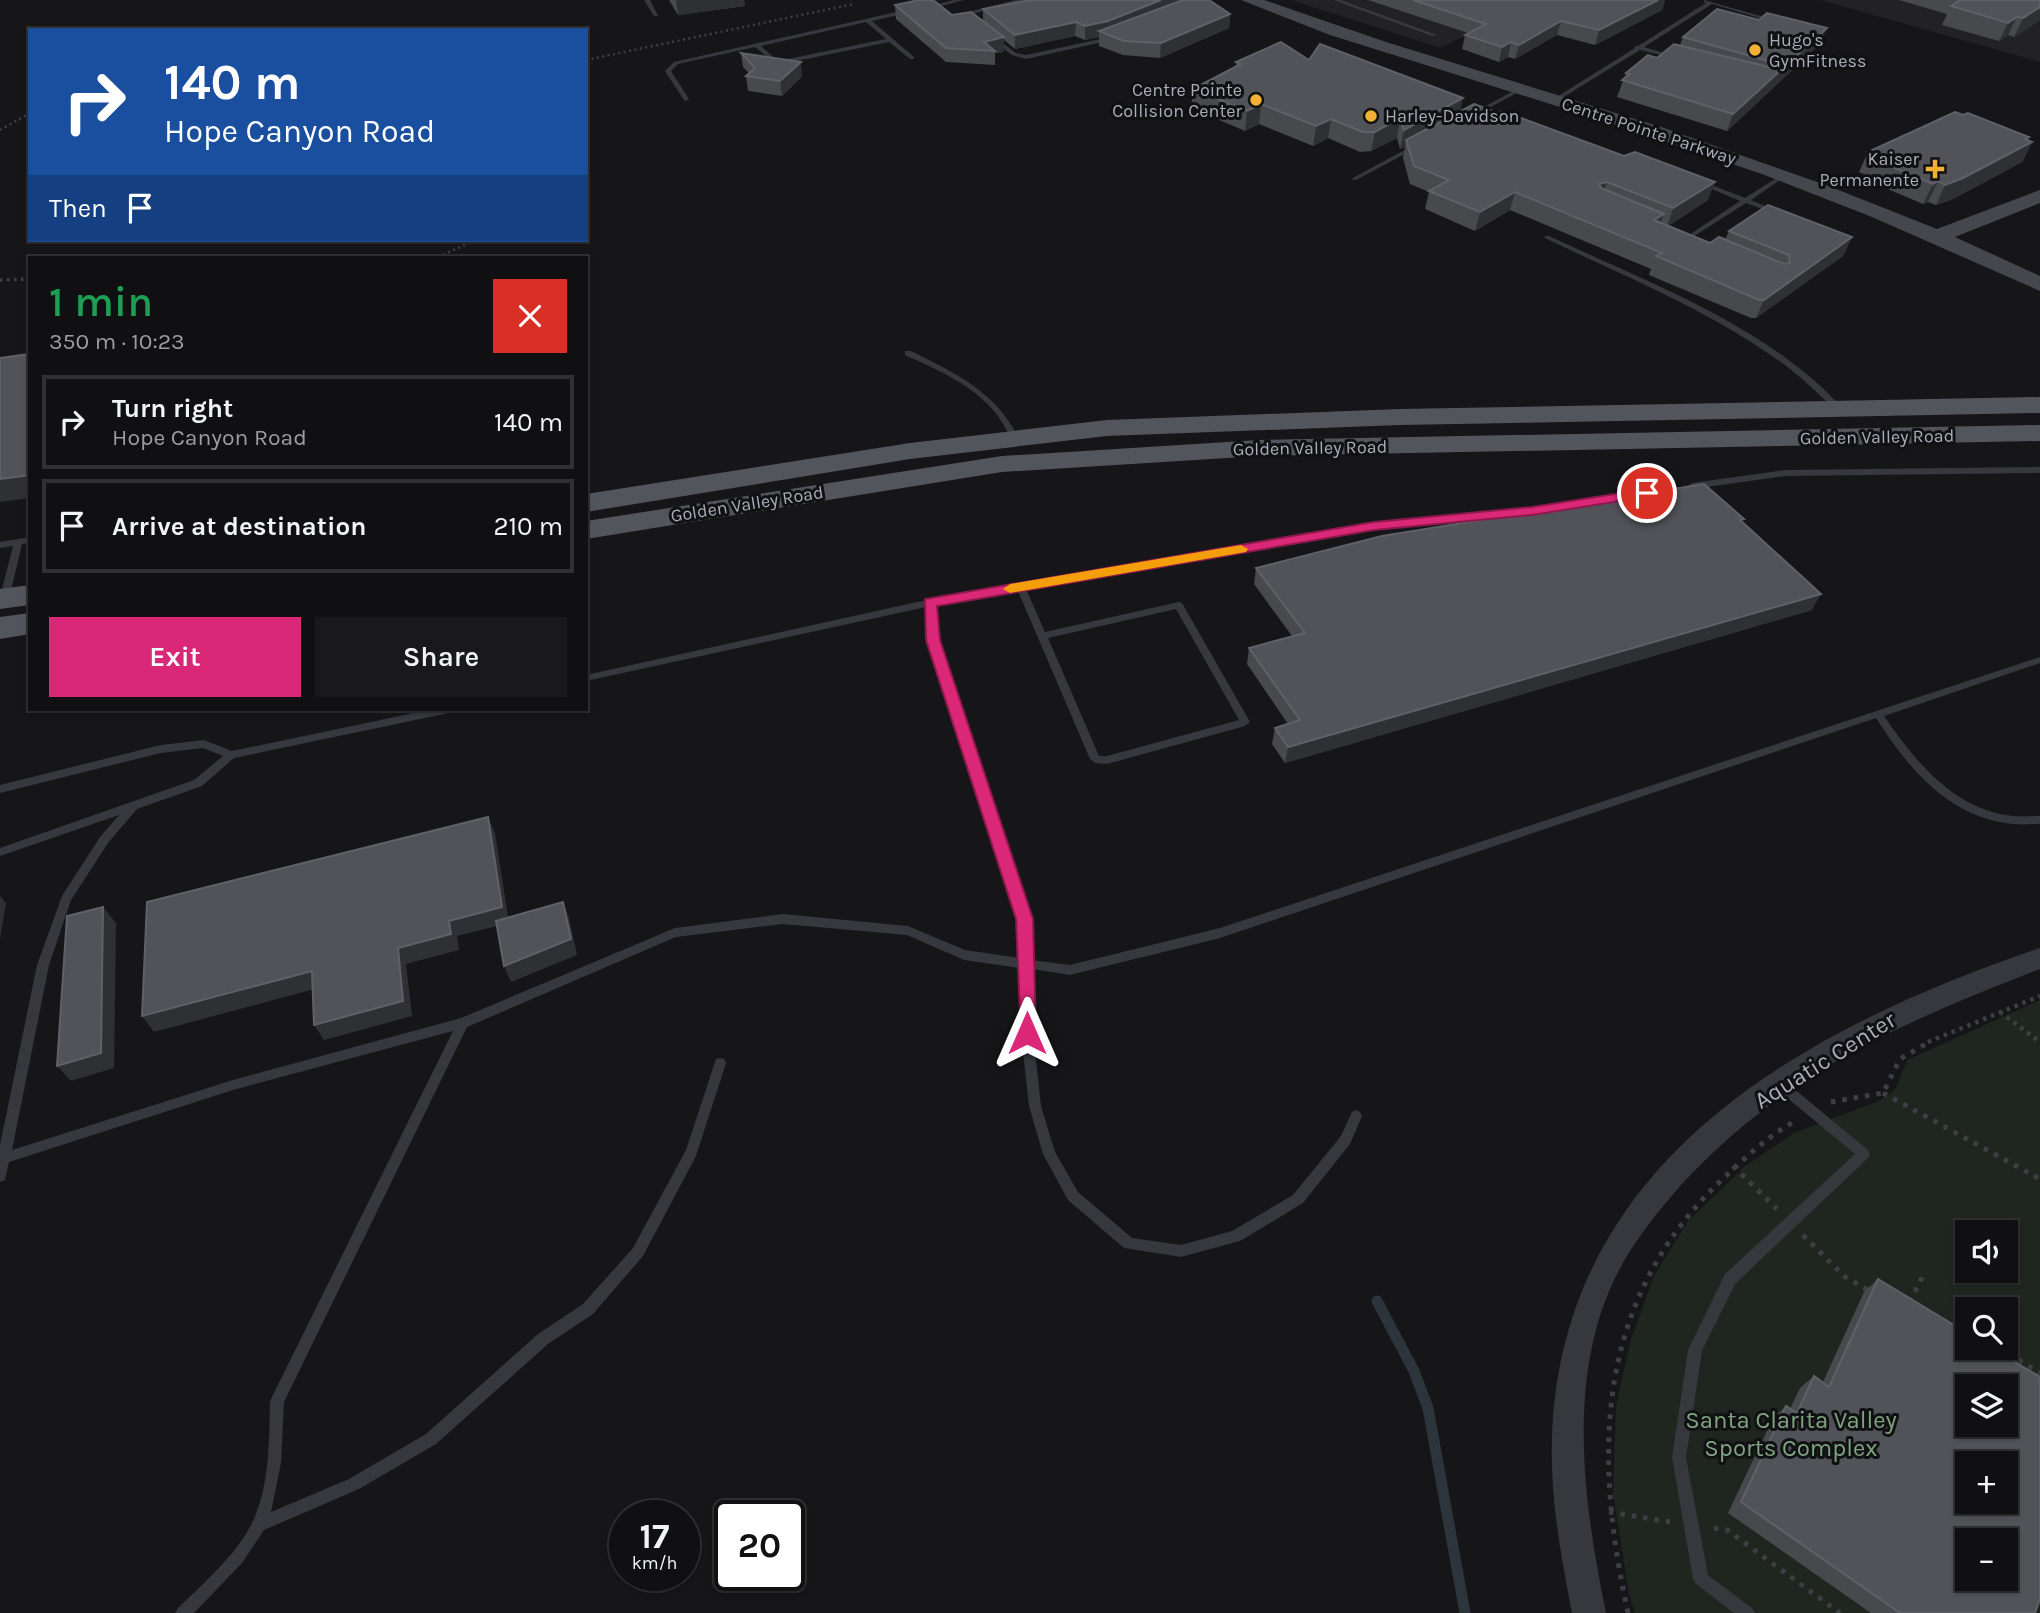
<!DOCTYPE html>
<html lang="en">
<head>
<meta charset="utf-8">
<style>
  :root { --surface:#101012; --page:#19191b; --text:#f1f3f6; --muted:#9c9d9f; --line:#303032; --accent:#db2777 }
  body { margin:0; font-family:Karla,sans-serif; background:var(--page); color:var(--text); height:100vh; display:flex; flex-direction:column; font-size:26px; white-space:nowrap }
  * { box-sizing:border-box; margin:0 }
  p { font-size:23px; color:var(--muted) }
  .icon { flex:none; width:38px; height:38px; fill:none; stroke:currentColor; stroke-width:2; stroke-linecap:round; stroke-linejoin:round }
  .map { position:relative; flex:1; overflow:hidden }
  .side { position:absolute; left:28px; top:256px; width:560px; height:455px; display:flex; flex-direction:column; background:var(--surface); border-radius:0px; box-shadow:0 2px 5px #0004,0 0 0 2px var(--line) }
  .side>* { flex:none }
  .guide { position:absolute; left:28px; top:28px; width:560px; height:214px; border-radius:0px; box-shadow:0 2px 5px #0004,0 0 0 2px var(--line); background:#1a4fa0; color:#fff; overflow:hidden }
  .tools { position:absolute; left:1955px; top:1220px; display:grid; gap:14px }
  .tools a { display:grid; place-items:center; width:63px; height:63px; border-radius:0px; background:var(--surface); box-shadow:0 2px 5px #0004,0 0 0 2px var(--line); font-size:35px }
  .speed { position:absolute; left:609px; top:1500px; display:flex; gap:14px; font-size:35px; font-weight:700; text-align:center }
  .speed>* { display:grid; place-content:center; width:91px; height:91px; border-radius:50%; background:var(--surface); box-shadow:0 2px 5px #0004,0 0 0 2px var(--line); line-height:1 }
  .speed small { font-size:18px; font-weight:400 }
  .speed .limit { border:4px solid #111; border-radius:10px; background:#fff; color:#111 }
  .pin { position:absolute; display:grid; place-items:center; width:60px; height:60px; color:#fff; margin:-30px; border:4px solid #fff; border-radius:50%; box-shadow:0 2px 7px #0007 }
  .me { position:absolute; width:77px; margin:-38px; rotate:0deg; stroke-linejoin:round; filter:drop-shadow(0 0 5px #0008) }
  .turn { display:flex; align-items:center; gap:24px; height:147px; padding:0 21px; font-size:32px }
  .turn .icon { width:91px; height:91px; stroke-width:2.5 }
  .turn b { display:block; font-size:49px; line-height:60px }
  .then { display:flex; align-items:center; height:66px; padding:0 21px; background:#0003; gap:14px; font-size:26px }
  .round { display:grid; place-items:center; flex:none; width:74px; height:74px; border-radius:0px; background:var(--page) }
  .head { display:flex; align-items:center; justify-content:space-between; height:119px; padding:0 21px }
  h1 { font-size:42px; font-weight:600; line-height:52px; color:#1e9e55 }
  .cta { display:flex; gap:14px; margin-top:auto; padding:14px 21px }
  .cta a { flex:1; height:80px; border-radius:0px; background:var(--accent); color:#fff; font-size:28px; font-weight:600; line-height:80px; text-align:center }
  .cta a+a { background:var(--page); color:var(--text) }
  ul { padding:0; list-style:none }
  li { display:flex; align-items:center; gap:21px; height:94px; margin:0 14px 10px; padding:0 7px; border:4px solid var(--line); border-radius:0px }
  li div { flex:1 }
  li b { display:block; font-size:26px }
  li em { font-style:normal }
  .map>svg:first-child { display:block }
  .built { fill:#222225 }
  .green { fill:#1e261f; fill-rule:evenodd }
  .lines { fill:none; stroke-linecap:round; stroke-linejoin:round }
  .stream { stroke:#2c353c; stroke-width:11 }
  .path-far3 { stroke:#3d3f44; stroke-width:2.5; stroke-dasharray:2 3.5; stroke-linecap:butt }
  .path-far2 { stroke:#3d3f44; stroke-width:3.5; stroke-dasharray:2.5 4.5; stroke-linecap:butt }
  .path-far1 { stroke:#3d3f44; stroke-width:4.5; stroke-dasharray:3.5 5; stroke-linecap:butt }
  .path { stroke:#3d3f44; stroke-width:5; stroke-dasharray:4.5 7; stroke-linecap:butt }
  .lane { fill:#37383d; fill-rule:evenodd }
  .street { fill:#37383d; fill-rule:evenodd }
  .secondary { fill:#45474d; fill-rule:evenodd }
  .primary { fill:#53555c; fill-rule:evenodd }
  .wall { fill:#47494d }
  .shaded-wall { fill:#2f3033 }
  .building { fill:#525359; stroke:#5f6168; stroke-width:2; fill-rule:evenodd }
  .route { fill:#db2777; stroke:#8e194d; stroke-width:2 }
  .slow { fill:#f59e0b }
  .poi-dot { fill:#f2b134; stroke:#111113; stroke-width:2.5 }
  .labels { text-anchor:middle; dominant-baseline:central; stroke-width:6; stroke-linejoin:round; paint-order:stroke }
  .far-poi-label { font-size:18px; fill:#a8adb8; stroke:#111113; text-anchor:start }
  .far-street-label { font-size:18px; fill:#a8adb8; stroke:#111113 }
  .near-street-label { font-size:24px; fill:#a8adb8; stroke:#111113 }
  .near-park-label { font-size:24px; fill:#7fa381; stroke:#111113 }
</style>
</head>
<body>
<div class="map">
<svg width="2040" height="1613" viewBox="0 0 2040 1613">
  <rect width="100%" height="100%" fill="#161618"/>
  <g class="built">
    <polygon points="1291,0 1532,0 1441,48"/>
    <polygon points="1820,0 2040,0 2040,62"/>
  </g>
  <path class="green" d="M 2040,1000 L 2040,1613 L 1635,1613 L 1629,1594 L 1613,1494 L 1616,1405 L 1631,1339 L 1654,1276 L 1688,1221 L 1744,1167 L 1794,1133 L 1879,1101 L 1895,1090 L 1907,1060 ZM 1967,1232 L 2006,1232 L 2006,1270 L 1967,1270 ZM 1967,1309 L 2006,1309 L 2006,1348 L 1967,1348 ZM 1967,1386 L 2006,1386 L 2006,1424 L 1967,1424 ZM 1967,1463 L 2006,1463 L 2006,1502 L 1967,1502 ZM 1967,1540 L 2006,1540 L 2006,1578 L 1967,1578 Z"/>
  <g class="lines">
    <polyline class="stream" points="1377,1301 1414,1371 1428,1408 1465,1613"/>
    <g class="path-far3">
      <polyline points="586,60 854,4"/>
      <polyline points="0,130 30,113"/>
      <polyline points="438,257 476,240"/>
    </g>
    <polyline class="path-far2" points="0,280 30,279"/>
    <g class="path-far1">
      <polyline points="2000,1012 2040,1042"/>
      <polyline points="1928,1042 2040,996"/>
    </g>
    <g class="path">
      <polyline points="1883,1093 2040,1179"/>
      <polyline points="1831,1102 1883,1093 1900,1059 1931,1041"/>
      <polyline points="1733,1166 1777,1209"/>
      <polyline points="1803,1235 1844,1276 1871,1292"/>
      <polyline points="1910,1302 1925,1271"/>
      <polyline points="1999,1348 2040,1373"/>
      <polyline points="1609,1512 1670,1522"/>
      <polyline points="1714,1528 1727,1530 1840,1613"/>
      <path d="M 1628,1613 C 1592,1449 1596,1295 1728,1174 C 1749,1154 1770,1135 1795,1121"/>
    </g>
    <g class="lane">
      <polygon points="644,0 650,0 658,16 654,16"/>
      <polygon points="954,0 964,0 926,10 923,8"/>
      <polygon points="1016,0 1026,0 976,13 972,18 975,23 971,23 966,18 972,11"/>
      <polygon points="1333,0 1341,0 1437,35 1432,36"/>
      <polygon points="1704,0 1778,21 1773,22 1712,4 1644,47 1677,57 1677,59 1640,50 1557,101 1552,100 1635,48 1635,46 1638,46 1706,3 1704,2"/>
      <path d="M 910,9 L 912,10 L 912,12 L 872,21 L 914,57 L 914,59 L 910,59 L 889,42 L 777,65 L 755,47 L 678,64 L 671,71 L 689,99 L 686,101 L 684,100 L 665,71 L 674,62 ZM 866,22 L 886,39 L 778,61 L 761,46 Z"/>
      <polygon points="1110,37 1113,39 1112,40 1026,59 1012,55 991,39 996,38 1016,53 1026,55"/>
      <polygon points="1519,88 1524,89 1476,115 1471,114"/>
      <polygon points="1414,145 1416,146 1416,148 1356,180 1351,179"/>
      <polygon points="1781,175 1786,176 1751,200 1777,211 1777,213 1773,213 1746,203 1688,240 1683,239 1740,201 1700,184 1700,182 1704,182 1745,198"/>
      <path d="M 1545,236 L 1549,236 C 1649,283 1769,326 1844,410 L 1840,412 L 1837,412 C 1817,392 1796,372 1772,356 C 1702,307 1621,275 1545,238 Z"/>
      <path d="M 905,351 L 911,351 C 955,373 995,391 1018,437 L 1017,439 L 1011,439 C 1006,429 1001,419 994,411 C 971,384 936,369 905,355 Z"/>
      <polygon points="2040,467 2040,473 1786,476 1692,489 1688,486 1692,483 1786,470"/>
      <path d="M 1596,498 L 1599,499 L 1599,503 L 1532,514 L 1374,529 L 1026,589 L 1045,632 L 1179,602 L 1182,603 L 1250,722 L 1245,726 L 1107,764 L 1095,763 L 1090,759 L 1018,591 L 935,605 L 938,641 L 1031,919 L 1031,960 L 1070,965 L 1220,928 L 2040,657 L 2040,663 L 1884,716 C 1915,761 1954,810 2013,816 C 2022,817 2031,816 2040,816 L 2040,824 C 2031,824 2022,825 2013,824 C 1949,818 1908,768 1876,718 L 1220,938 L 1070,975 L 1032,969 L 1033,1033 L 1041,1106 L 1055,1152 L 1078,1192 L 1132,1238 L 1181,1245 L 1232,1231 L 1293,1195 L 1341,1136 L 1352,1112 L 1356,1110 L 1360,1112 L 1362,1116 L 1350,1144 L 1303,1203 L 1240,1241 L 1181,1257 L 1124,1248 L 1068,1200 L 1043,1154 L 1029,1106 L 1021,1033 L 1020,968 L 964,960 L 907,935 L 783,924 L 676,937 L 467,1027 L 284,1402 L 281,1463 L 271,1512 L 349,1479 L 426,1434 L 538,1334 L 583,1304 L 633,1248 L 686,1150 L 716,1059 L 720,1058 L 724,1059 L 726,1063 L 696,1156 L 643,1256 L 593,1314 L 548,1344 L 436,1444 L 359,1489 L 264,1530 L 242,1563 L 194,1613 L 175,1613 L 178,1608 C 203,1584 237,1554 252,1523 C 270,1486 269,1441 270,1401 L 453,1031 L 233,1090 L 9,1162 L 5,1180 L 0,1182 L 0,1145 L 37,965 L 62,896 L 100,837 L 119,815 L 0,856 L 0,848 L 194,780 L 223,756 L 203,748 L 161,753 L 0,793 L 0,785 L 161,745 L 204,740 L 232,751 L 433,709 L 454,709 L 449,713 L 234,758 L 202,786 L 137,809 L 108,843 L 71,900 L 49,965 L 12,1150 L 233,1080 L 461,1018 L 675,928 L 783,914 L 908,926 L 965,950 L 1020,958 L 1019,919 L 928,641 L 926,607 L 586,681 L 586,675 L 917,602 L 1374,523 L 1532,508 ZM 1176,609 L 1239,720 L 1107,756 L 1099,756 L 1048,638 Z"/>
      <polygon points="30,537 30,543 22,544 9,599 4,602 1,601 0,597 13,546 0,548 0,542"/>
      <polygon points="1778,1078 1782,1079 1868,1150 1870,1154 1868,1158 1735,1284 1702,1351 1686,1457 1708,1575 1752,1608 1755,1613 1734,1613 1696,1584 1693,1579 1672,1457 1688,1350 1725,1274 1855,1154 1774,1087 1772,1083 1774,1079"/>
    </g>
    <path class="street" d="M 2040,948 L 2040,969 C 1901,1023 1785,1072 1681,1185 C 1654,1216 1626,1251 1610,1289 C 1567,1389 1585,1510 1606,1613 L 1572,1613 C 1561,1556 1550,1498 1552,1439 C 1560,1159 1805,1028 2040,948 Z"/>
    <polygon class="secondary" points="1241,0 1264,0 1386,42 1664,128 1831,187 1937,229 2040,190 2040,203 1955,237 2040,276 2040,291 1872,217 1762,174 1595,118 1330,35"/>
    <g class="primary">
      <polygon points="2040,397 2040,413 1400,425 1107,436 910,459 586,512 586,494 910,443 1107,420 1400,409"/>
      <polygon points="2040,425 2040,441 1259,456 1002,472 586,539 586,521 1002,456 1259,440"/>
      <polygon points="30,585 30,605 0,609 0,589"/>
      <polygon points="30,613 30,634 0,639 0,617"/>
    </g>
  </g>
  <g class="wall">
    <polygon points="669,0 744,0 745,6 678,15"/>
    <polygon points="1368,0 1665,0 1662,10 1595,45 1557,35 1515,59 1508,57 1499,62 1462,49 1465,35 1468,33"/>
    <polygon points="1899,0 2040,0 2040,20 2014,37 2008,35 1999,41 1942,25 1947,14"/>
    <polygon points="895,5 983,21 983,9 1230,14 1229,28 1160,58 1123,55 1099,46 1099,37 1085,40 1075,36 1015,49 1004,40 1004,52 995,53 995,65 946,62 896,19"/>
    <polygon points="1683,37 1820,44 1727,131 1617,97 1626,73 1680,45"/>
    <polygon points="741,53 802,76 782,96 748,91 746,76 749,73 743,67"/>
    <polygon points="1309,60 1460,111 1708,200 1668,226 1710,243 1725,240 1729,231 1852,237 1843,256 1756,318 1751,318 1649,275 1651,269 1510,210 1475,231 1425,209 1429,192 1410,184 1403,158 1405,147 1400,149 1397,138 1371,151 1360,152 1328,138 1313,146 1259,124 1245,131 1191,108 1193,89 1236,67 1236,62"/>
    <polygon points="2029,137 2027,140 2032,142 2022,162 1953,199 1936,205 1928,202 1923,204 1862,178 1864,174 1859,172 1868,152"/>
    <polygon points="1742,522 1812,610 1285,763 1272,744 1275,728 1288,724 1247,664 1249,648 1292,636 1254,584 1256,568"/>
    <polygon points="1878,1279 2035,1613 1871,1613 1728,1513 1773,1418 1786,1406 1790,1409 1800,1388 1814,1376 1823,1382 1864,1292"/>
  </g>
  <g class="shaded-wall">
    <polygon points="676,0 744,0 745,6 678,15"/>
    <polygon points="1161,0 1190,0 1190,2 1107,35 1107,34 1099,31 1099,37 1085,40 1085,26"/>
    <polygon points="1658,0 1665,0 1662,10 1595,45 1599,30"/>
    <polygon points="2040,7 2040,20 2014,37 2023,18"/>
    <polygon points="1230,14 1229,28 1160,58 1161,43"/>
    <polygon points="2017,17 2008,35 1999,41 2008,23"/>
    <polygon points="1561,21 1557,35 1515,59 1519,45"/>
    <polygon points="1076,22 1075,36 1015,49 1015,35"/>
    <polygon points="1827,28 1820,44 1727,131 1733,114"/>
    <polygon points="1004,37 1004,52 995,53 995,51 984,42"/>
    <polygon points="1511,42 1508,57 1499,62 1502,47"/>
    <polygon points="801,62 802,76 782,96 780,81"/>
    <polygon points="1463,98 1459,118 1406,140 1405,147 1400,149 1404,130"/>
    <polygon points="1261,104 1259,124 1245,131 1247,111"/>
    <polygon points="1400,118 1397,138 1371,151 1375,132"/>
    <polygon points="1331,119 1328,138 1313,146 1316,126"/>
    <polygon points="2029,137 2024,146 2032,142 2022,162 1953,199 1936,205 1945,185"/>
    <polygon points="1938,181 1928,202 1923,204 1933,184"/>
    <polygon points="1607,182 1601,200 1599,184"/>
    <polygon points="1715,182 1708,200 1667,227 1673,208"/>
    <polygon points="1515,192 1510,210 1475,231 1480,212"/>
    <polygon points="1664,214 1657,233 1654,220"/>
    <polygon points="1852,237 1843,256 1756,318 1764,300"/>
    <polygon points="30,475 30,498 0,502 0,479"/>
    <polygon points="1821,594 1812,610 1285,763 1288,747"/>
    <polygon points="488,817 495,833 509,923 457,936 459,950 406,964 412,1016 324,1040 314,1025 398,948 449,921"/>
    <polygon points="0,896 6,903 0,939"/>
    <polygon points="563,902 569,918 577,955 511,982 504,966"/>
    <polygon points="103,907 116,923 114,1068 71,1081 57,1066"/>
    <polygon points="312,971 322,987 154,1032 142,1016"/>
  </g>
  <g class="building">
    <polygon points="919,0 933,0 952,15 971,12 1004,37 984,42 995,51 946,48 895,5"/>
    <polygon points="1030,0 1161,0 1108,21 1085,26 1076,22 1015,35 983,9"/>
    <polygon points="1183,0 1209,0 1230,14 1161,43 1124,41 1099,31"/>
    <polygon points="1413,0 1658,0 1599,30 1561,21 1519,45 1511,42 1502,47 1465,35 1486,24"/>
    <polygon points="1960,0 2040,0 2040,7 2023,18 2017,17 2008,23 1951,6"/>
    <polygon points="1717,9 1759,20 1767,13 1827,28 1733,114 1622,80 1630,74 1626,73 1648,55 1657,58 1674,44 1773,68 1772,62 1683,37"/>
    <polygon points="1281,42 1309,60 1320,44 1463,98 1404,130 1400,118 1375,132 1363,132 1331,119 1316,126 1261,104 1247,111 1193,89 1241,64 1236,62"/>
    <polygon points="741,53 801,62 780,81 746,76 755,68"/>
    <polygon points="1474,104 1498,113 1502,111 1624,156 1635,152 1715,182 1673,208 1607,182 1599,184 1601,188 1664,214 1654,220 1710,243 1719,237 1784,264 1790,263 1789,255 1729,231 1768,205 1852,237 1764,300 1759,300 1656,256 1662,253 1515,192 1480,212 1429,191 1449,180 1414,166 1406,140"/>
    <polygon points="1955,112 1963,115 1968,113 2029,137 2025,139 2032,142 1963,178 1945,185 1938,181 1933,184 1871,158 1876,155 1868,152"/>
    <polygon points="30,354 30,475 0,479 0,358"/>
    <polygon points="1704,484 1744,519 1740,520 1821,594 1288,747 1275,728 1300,720 1249,648 1305,633 1256,568 1382,536"/>
    <polygon points="488,817 502,907 449,921 451,934 398,948 403,1001 314,1025 312,971 142,1016 147,902"/>
    <polygon points="563,902 571,939 504,966 496,921"/>
    <polygon points="103,907 101,1053 57,1066 67,916"/>
    <path d="M 1878,1279 L 1967,1333 L 1967,1348 L 1991,1348 L 2040,1377 L 2040,1599 L 2035,1613 L 1900,1613 L 1741,1502 L 1786,1406 L 1797,1413 L 1814,1376 L 1829,1387 ZM 1967,1386 L 2006,1386 L 2006,1424 L 1967,1424 ZM 1967,1463 L 2006,1463 L 2006,1502 L 1967,1502 ZM 1967,1540 L 2006,1540 L 2006,1578 L 1967,1578 Z"/>
  </g>
  <polygon class="route" points="1647,489 1652,490 1652,496 1532,515 1374,530 937,606 940,640 1033,919 1036,1033 1027,1041 1021,1039 1016,919 926,640 925,599 1374,522 1532,507"/>
  <polygon class="slow" points="1241,545 1248,549 1246,552 1010,593 1003,589 1010,584"/>
  <g class="poi-dot">
    <circle cx="1755" cy="50" r="7"/>
    <circle cx="1256" cy="100" r="7"/>
    <circle cx="1371" cy="116" r="7"/>
    <path d="M1931.5 158.5h7v7h7v7h-7v7h-7v-7h-7v-7h7z"/>
  </g>
  <g class="labels">
    <g class="far-poi-label">
      <text x="1769" y="40">Hugo's<tspan x="1769" dy="21">GymFitness</tspan></text>
      <text x="1242" y="90" text-anchor="end">Centre Pointe<tspan x="1242" dy="21">Collision Center</tspan></text>
      <text x="1385" y="116">Harley-Davidson</text>
      <text x="1919" y="159" text-anchor="end">Kaiser<tspan x="1919" dy="21">Permanente</tspan></text>
    </g>
    <g class="far-street-label">
      <text transform="translate(1649 131) rotate(18)">Centre Pointe Parkway</text>
      <text transform="translate(1877 437) rotate(-1)">Golden Valley Road</text>
      <text transform="translate(1310 448) rotate(-1)">Golden Valley Road</text>
      <text transform="translate(747 504) rotate(-9)">Golden Valley Road</text>
    </g>
    <g class="near-street-label">
      <text transform="translate(1825 1060) rotate(-32)">Aquatic Center</text>
    </g>
    <g class="near-park-label">
      <text x="1791" y="1420">Santa Clarita Valley<tspan x="1791" dy="28">Sports Complex</tspan></text>
    </g>
  </g>
</svg>
<div class="tools">
<a><svg class="icon" aria-label="sound" viewBox="0 0 24 24"><path d="M4 9h4l5-4v14l-5-4H4zM17 9q2 3 0 6"/></svg></a>
<a><svg class="icon" aria-label="search" viewBox="0 0 24 24"><circle cx="10" cy="10" r="6"/><path d="M15 15l6 6"/></svg></a>
<a><svg class="icon" aria-label="layers" viewBox="0 0 24 24"><path d="M12 4l9 5-9 5-9-5zM3 14l9 5 9-5"/></svg></a>
<a>+</a>
<a>−</a>
</div>
<div class="speed"><div>17<small>km/h</small></div><div class="limit">20</div></div>
<div class="pin" style="left:1647px;top:493px;background:#d93025"><svg class="icon" aria-label="arrive" viewBox="0 0 24 24"><path d="M6 21V4h12l-3 4 3 4H6"/></svg></div>
<svg class="me" style="left:1027px;top:1033px" viewBox="-20 -20 40 40"><path d="M0-17L14 15 0 8-14 15z" fill="#db2777" stroke="#fff" stroke-width="4"/></svg>
<div class="guide">
<div class="turn"><svg class="icon" aria-label="right" viewBox="0 0 24 24"><path d="M7 20v-9h11M14 6l5 5-5 5"/></svg><div><b>140 m</b>Hope Canyon Road</div></div>
<div class="then">Then<svg class="icon" aria-label="arrive" viewBox="0 0 24 24"><path d="M6 21V4h12l-3 4 3 4H6"/></svg></div>
</div>
<section class="side">
<div class="head"><div><h1>1 min</h1><p>350 m · 10:23</p></div><a class="round" style="background:#d93025;color:#fff"><svg class="icon" aria-label="close" viewBox="0 0 24 24"><path d="M6 6l12 12M18 6L6 18"/></svg></a></div>
<ul>
<li><svg class="icon" aria-label="right" viewBox="0 0 24 24"><path d="M7 20v-9h11M14 6l5 5-5 5"/></svg><div><b>Turn right</b><p>Hope Canyon Road</p></div><em>140 m</em></li>
<li><svg class="icon" aria-label="arrive" viewBox="0 0 24 24"><path d="M6 21V4h12l-3 4 3 4H6"/></svg><div><b>Arrive at destination</b></div><em>210 m</em></li>
</ul>
<div class="cta"><a>Exit</a><a>Share</a></div>
</section>
</div>
</body>
</html>
